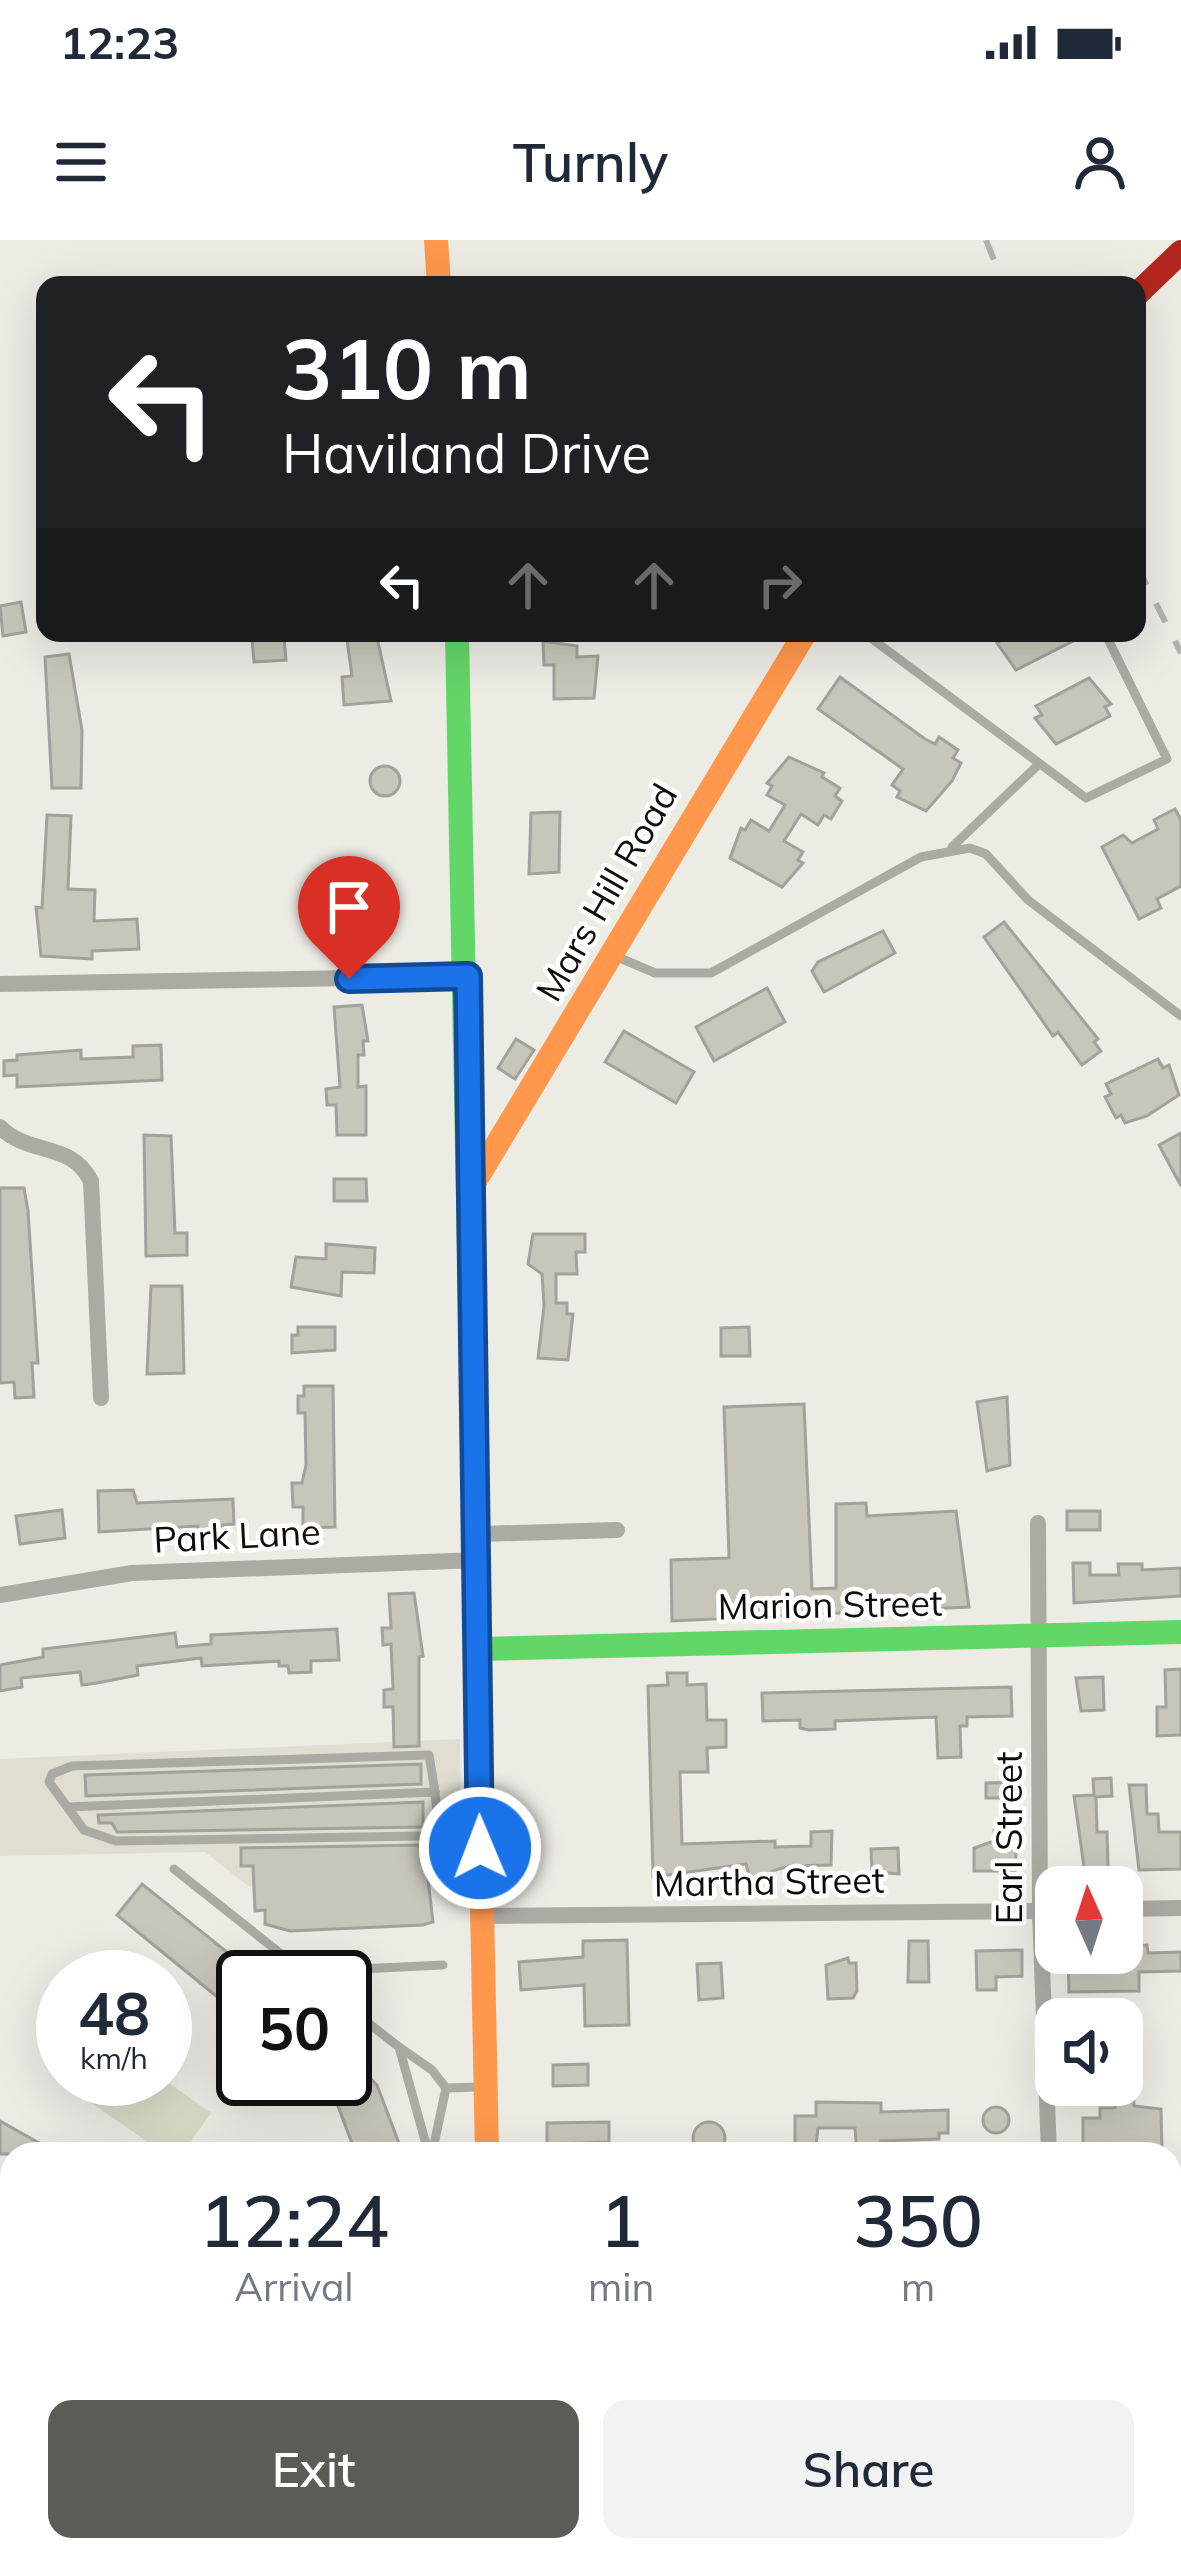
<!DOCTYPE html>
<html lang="en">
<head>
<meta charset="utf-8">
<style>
  :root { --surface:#fff; --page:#f2f2f3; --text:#1f2937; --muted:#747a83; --accent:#5c5b56 }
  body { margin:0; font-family:Mulish,sans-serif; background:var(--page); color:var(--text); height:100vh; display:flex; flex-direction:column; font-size:45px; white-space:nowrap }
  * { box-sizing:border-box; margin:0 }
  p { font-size:39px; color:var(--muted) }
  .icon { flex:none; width:66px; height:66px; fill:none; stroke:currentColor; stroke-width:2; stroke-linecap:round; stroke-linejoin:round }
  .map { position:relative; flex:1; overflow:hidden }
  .drawer { position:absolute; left:0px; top:1902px; width:1182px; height:420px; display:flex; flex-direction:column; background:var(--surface); border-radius:36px 36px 0 0; box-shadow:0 12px 48px #0002 }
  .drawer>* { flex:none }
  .guide { position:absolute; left:36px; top:36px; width:1110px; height:366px; border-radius:24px; box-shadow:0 12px 48px #0002; background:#202124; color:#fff; overflow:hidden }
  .needle { width:78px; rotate:357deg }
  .buttons { position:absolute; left:1035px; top:1626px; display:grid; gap:24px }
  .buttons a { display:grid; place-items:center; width:108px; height:108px; border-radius:24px; background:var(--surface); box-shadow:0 12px 48px #0002; font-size:60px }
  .speed { position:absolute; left:36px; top:1710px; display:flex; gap:24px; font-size:60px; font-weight:700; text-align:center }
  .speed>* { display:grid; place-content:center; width:156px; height:156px; border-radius:50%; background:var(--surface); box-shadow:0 12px 48px #0002; line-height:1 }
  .speed small { font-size:30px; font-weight:400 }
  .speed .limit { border:6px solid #111; border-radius:18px; background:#fff; color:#111 }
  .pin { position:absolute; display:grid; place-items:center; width:102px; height:102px; color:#fff; margin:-123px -51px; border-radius:50% 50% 50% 0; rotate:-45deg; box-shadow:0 0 12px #0007 }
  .pin .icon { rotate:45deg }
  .me { position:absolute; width:132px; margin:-66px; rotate:359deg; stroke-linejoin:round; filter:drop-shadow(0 0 9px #0008) }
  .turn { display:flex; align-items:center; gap:42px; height:252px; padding:0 48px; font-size:54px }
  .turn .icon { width:156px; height:156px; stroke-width:2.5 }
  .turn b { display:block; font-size:84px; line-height:102px }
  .lanes { display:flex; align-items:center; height:114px; padding:0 48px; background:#0003; justify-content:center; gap:60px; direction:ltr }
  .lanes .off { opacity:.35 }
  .eta { display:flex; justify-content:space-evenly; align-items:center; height:204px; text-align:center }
  .eta b { font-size:72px; font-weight:600; line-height:84px }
  .action { display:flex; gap:24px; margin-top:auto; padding:24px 48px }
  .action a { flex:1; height:138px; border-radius:24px; background:var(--accent); color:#fff; font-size:48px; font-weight:600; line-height:138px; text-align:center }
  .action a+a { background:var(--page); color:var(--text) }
  .status { display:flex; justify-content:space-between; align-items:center; height:84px; padding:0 60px; background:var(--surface); direction:ltr }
  .status svg { height:33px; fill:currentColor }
  header { display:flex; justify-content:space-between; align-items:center; height:156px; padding:0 48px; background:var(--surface); font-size:54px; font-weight:600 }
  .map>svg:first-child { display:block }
  .built { fill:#e1ded1 }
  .green { fill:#d7dac6 }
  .building { fill:#c8c6ba; stroke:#a2a19b; stroke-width:3 }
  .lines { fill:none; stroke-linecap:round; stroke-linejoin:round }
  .lane { stroke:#abaaa3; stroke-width:9 }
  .street { stroke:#abaaa3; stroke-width:16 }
  .fast { stroke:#63d668; stroke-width:24 }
  .slow { stroke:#ff974d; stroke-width:24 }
  .jam { stroke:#b3261e; stroke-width:24 }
  .rail { stroke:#b2b1ab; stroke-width:6; stroke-dasharray:21 21; stroke-linecap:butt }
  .route-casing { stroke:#114b97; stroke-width:30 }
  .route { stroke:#1a73e8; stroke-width:21 }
  .labels { text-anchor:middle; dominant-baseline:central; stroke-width:9; stroke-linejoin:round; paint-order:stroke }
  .street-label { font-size:36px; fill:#0e0d09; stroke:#fff }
</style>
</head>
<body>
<div class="status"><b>12:23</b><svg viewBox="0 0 49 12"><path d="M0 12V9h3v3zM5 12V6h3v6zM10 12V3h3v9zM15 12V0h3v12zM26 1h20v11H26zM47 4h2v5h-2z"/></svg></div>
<header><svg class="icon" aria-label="menu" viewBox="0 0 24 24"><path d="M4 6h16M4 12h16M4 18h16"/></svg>Turnly<svg class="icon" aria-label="person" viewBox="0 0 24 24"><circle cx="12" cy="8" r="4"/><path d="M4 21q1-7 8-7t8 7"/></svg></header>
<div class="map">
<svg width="1181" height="2322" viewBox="0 0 1181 2322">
  <rect width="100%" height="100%" fill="#ecebe4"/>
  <polygon class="built" points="460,1499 461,1639 248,1646 205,1612 0,1616 0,1519"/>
  <polygon class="green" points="106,1839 163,1839 211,1873 182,1914 165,1914 90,1862"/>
  <g class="building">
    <polygon points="21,362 26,392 3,396 0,366"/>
    <polygon points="346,393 376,393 391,461 344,465 342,437 352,436"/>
    <polygon points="999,393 1089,393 1016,430 997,403 1002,400"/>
    <polygon points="284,397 286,420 254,422 252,399"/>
    <polygon points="543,401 577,406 577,417 598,416 594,458 554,459 554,425 544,425"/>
    <polygon points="69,414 82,490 81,548 52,548 45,417"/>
    <polygon points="840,437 925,499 935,504 939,497 958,510 953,518 961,523 952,541 926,571 897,557 900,551 892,545 903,529 818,469"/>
    <polygon points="1089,438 1111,464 1105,467 1110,476 1056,504 1035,478 1042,475 1036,466"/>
    <polygon points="789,517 824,533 822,537 840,548 835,556 842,561 831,579 824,575 818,585 801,574 784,601 803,612 798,620 803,623 782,647 730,618 741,588 745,590 751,580 769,591 785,565 767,555 772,546 767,543"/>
    <circle cx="385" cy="541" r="15"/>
    <polygon points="1175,569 1181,580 1181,646 1157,659 1161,668 1139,679 1102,607 1123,595 1132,603 1158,589 1154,580"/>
    <polygon points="560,572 559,632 529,634 531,573"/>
    <polygon points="47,575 71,576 68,649 95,650 94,681 137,679 139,709 92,711 92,719 41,716 36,667 42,668"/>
    <polygon points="362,667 365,714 335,715 332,668"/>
    <polygon points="1004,682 1098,799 1094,802 1101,811 1082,825 1058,792 1053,796 984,697"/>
    <polygon points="883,691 895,713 824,752 812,731 818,722"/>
    <polygon points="767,748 785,782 714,821 696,787"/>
    <polygon points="362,765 368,801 363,801 364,815 358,815 358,847 366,846 366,895 337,895 336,865 327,865 326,849 340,847 334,767"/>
    <polygon points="624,791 694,832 676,863 605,822"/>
    <polygon points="516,799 534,810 515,839 498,828"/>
    <polygon points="161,805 162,840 17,847 17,835 4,836 4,821 17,820 17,815 81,810 81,819 133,817 133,806"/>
    <polygon points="1158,819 1163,828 1169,825 1179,855 1147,876 1125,883 1121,875 1116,878 1105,857 1111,854 1106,844"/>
    <polygon points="1181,893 1181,946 1159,905"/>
    <polygon points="144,895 171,896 175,993 187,993 187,1015 146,1016"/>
    <polygon points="334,939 366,939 367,961 334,961"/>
    <polygon points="0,948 24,948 28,971 38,1123 32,1123 34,1157 15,1158 14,1142 0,1143"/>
    <polygon points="533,994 585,994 585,1012 576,1012 577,1034 556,1034 556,1063 567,1063 567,1074 573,1074 568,1120 538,1118 544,1066 542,1034 528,1024"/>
    <polygon points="326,1004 375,1008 374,1033 342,1032 341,1056 291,1047 296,1017 326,1019"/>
    <polygon points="151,1046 182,1046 184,1133 147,1134"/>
    <polygon points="298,1087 335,1087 335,1110 292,1113 292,1095 298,1095"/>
    <polygon points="749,1087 750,1116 721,1116 721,1088"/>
    <polygon points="304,1146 333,1146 335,1287 303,1288 303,1267 293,1267 292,1243 302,1243 306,1225 305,1173 298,1173 298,1156 304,1156"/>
    <polygon points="1007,1157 1010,1225 987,1231 977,1162"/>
    <polygon points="804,1164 812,1349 836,1348 836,1264 866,1263 867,1276 956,1271 969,1367 672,1381 671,1320 729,1318 724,1167"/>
    <polygon points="133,1250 137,1263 233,1259 234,1284 222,1285 222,1290 198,1291 198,1286 99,1292 98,1251"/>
    <polygon points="62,1270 65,1298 20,1304 16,1276"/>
    <rect x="1067" y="1271" width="33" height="19"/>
    <polygon points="1073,1323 1090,1323 1090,1335 1119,1335 1118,1324 1142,1324 1142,1330 1181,1328 1181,1356 1074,1363"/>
    <polygon points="414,1353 423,1416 419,1417 419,1506 394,1507 393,1467 384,1467 384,1450 393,1449 391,1404 383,1405 382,1388 391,1388 389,1354"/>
    <polygon points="337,1389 339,1420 311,1421 311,1432 289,1433 288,1426 279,1426 279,1421 202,1426 201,1418 137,1426 138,1435 97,1443 82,1445 80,1432 21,1438 22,1447 0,1451 0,1425 43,1417 43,1409 175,1393 177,1407 211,1404 211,1395"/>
    <polygon points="1181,1429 1181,1495 1157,1496 1157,1467 1166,1467 1165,1430"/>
    <polygon points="667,1433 687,1433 687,1445 706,1444 707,1480 726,1480 726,1507 707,1508 708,1532 680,1532 682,1604 775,1601 775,1607 811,1606 811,1592 832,1591 831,1625 789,1626 772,1631 772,1639 750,1639 746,1624 653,1637 648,1446 668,1445"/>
    <polygon points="1103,1437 1104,1470 1081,1471 1076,1438"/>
    <polygon points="1011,1447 1012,1476 967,1477 967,1486 960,1486 961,1517 938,1518 936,1477 835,1481 835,1489 809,1490 800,1488 800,1480 763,1481 762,1453"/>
    <polygon points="421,1524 421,1544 86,1556 85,1535"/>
    <polygon points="1111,1538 1112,1556 1096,1557 1097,1592 1107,1592 1108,1626 1105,1633 1085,1634 1074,1556 1094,1555 1093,1539"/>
    <polygon points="1020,1542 1020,1558 986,1558 986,1543"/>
    <polygon points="1129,1545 1146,1545 1147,1574 1158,1574 1159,1592 1181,1592 1181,1629 1139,1630"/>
    <polygon points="423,1562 423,1587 117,1592 112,1583 99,1583 98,1575"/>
    <polygon points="994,1591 1017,1594 1015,1631 974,1631 974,1608 994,1601"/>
    <polygon points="424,1605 433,1682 423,1685 290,1691 265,1684 265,1670 255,1671 253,1626 241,1626 241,1608"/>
    <polygon points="898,1608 899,1634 872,1632 871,1609"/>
    <polygon points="142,1644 258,1737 243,1737 243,1778 117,1675"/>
    <polygon points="627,1700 629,1785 585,1786 584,1745 521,1750 519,1722 583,1717 583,1701"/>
    <polygon points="909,1701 928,1701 929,1742 908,1742"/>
    <polygon points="1147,1705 1148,1713 1181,1712 1181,1731 1139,1732 1139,1751 1069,1752 1068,1713 1122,1713 1128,1706"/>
    <polygon points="1022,1710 1022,1736 996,1737 996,1750 977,1750 976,1711"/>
    <polygon points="848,1718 849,1723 856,1723 857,1751 853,1758 828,1759 826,1725"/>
    <polygon points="721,1723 723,1758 699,1760 697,1724"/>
    <polygon points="588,1824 588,1845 553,1846 553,1825"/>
    <polygon points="368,1836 377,1845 403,1914 356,1914 332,1850"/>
    <polygon points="1114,1845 1133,1845 1134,1866 1161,1869 1162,1909 1083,1906 1083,1878 1100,1878 1100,1868 1115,1868"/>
    <polygon points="816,1862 881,1863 881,1872 948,1870 948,1893 939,1893 939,1899 881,1901 881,1914 857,1914 855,1888 818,1888 815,1914 795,1914 795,1876 816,1876"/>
    <circle cx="996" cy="1880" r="13"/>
    <polygon points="0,1881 59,1914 0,1914"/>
    <circle cx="709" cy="1898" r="16"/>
    <polygon points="609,1882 609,1902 547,1904 547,1883"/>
  </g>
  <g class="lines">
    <g class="lane">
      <polyline points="864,393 1086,558 1167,519 1105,393"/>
      <polyline points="952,607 1039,524"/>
      <polyline points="613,715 655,733 711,733 921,617 970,608 986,614 1028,660 1181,776"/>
      <polyline points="435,1552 429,1515 72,1526 52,1534 49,1542 84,1590 116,1601 480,1595"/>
      <polyline points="68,1567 435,1552 439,1596"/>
      <polyline points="174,1629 310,1737"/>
      <polyline points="313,1737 317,1731 443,1725"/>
      <polyline points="345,1765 399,1807 426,1904 433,1909"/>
      <polyline points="399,1807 432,1830 446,1848"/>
      <polyline points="433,1909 446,1848 481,1847"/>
    </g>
    <g class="street">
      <polyline points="0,744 468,736"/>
      <path d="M 0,887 C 28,916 71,901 91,941 L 101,1158"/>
      <polyline points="1038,1283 1040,1671 1049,1914"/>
      <polyline points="478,1294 617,1290"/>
      <polyline points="0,1355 132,1333 479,1320"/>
      <polyline points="1122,1669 1181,1668"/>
      <polyline points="483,1676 1056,1671"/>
      <polyline points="0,1981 12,1989"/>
      <polyline points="97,2310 97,2322"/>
    </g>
    <g class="fast">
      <polyline points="457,393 475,1322"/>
      <polyline points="481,1409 1181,1392"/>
      <polyline points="1170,1950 1181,1949"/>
      <polyline points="501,2310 502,2322"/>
    </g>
    <g class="slow">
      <polyline points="436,0 439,45"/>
      <polyline points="472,946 805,393"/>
      <polyline points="475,1322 487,1914"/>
    </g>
    <polyline class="jam" points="1137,54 1181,12"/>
    <g class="rail">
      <polyline points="986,0 1004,45"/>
      <polyline points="1137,326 1181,413"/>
    </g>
  </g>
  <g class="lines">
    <g class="route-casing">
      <polyline id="route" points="349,739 468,736 480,1608"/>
    </g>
    <use href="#route" class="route"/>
  </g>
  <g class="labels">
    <g class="street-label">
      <text transform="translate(606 652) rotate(-60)">Mars Hill Road</text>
      <text transform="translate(237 1295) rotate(-3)">Park Lane</text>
      <text transform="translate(830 1364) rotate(-1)">Marion Street</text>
      <text transform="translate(1008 1598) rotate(-90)">Earl Street</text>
      <text transform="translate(769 1641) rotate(-1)">Martha Street</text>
    </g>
  </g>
</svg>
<div class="buttons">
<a><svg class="needle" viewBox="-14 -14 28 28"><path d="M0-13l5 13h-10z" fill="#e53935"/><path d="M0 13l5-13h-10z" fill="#747a83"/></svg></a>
<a><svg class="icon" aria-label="sound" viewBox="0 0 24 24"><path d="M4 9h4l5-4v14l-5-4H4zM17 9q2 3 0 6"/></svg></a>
</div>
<div class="speed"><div>48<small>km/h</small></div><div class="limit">50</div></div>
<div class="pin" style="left:349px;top:739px;background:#d93025"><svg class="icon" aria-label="arrive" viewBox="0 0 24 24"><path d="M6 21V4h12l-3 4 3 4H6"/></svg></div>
<svg class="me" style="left:480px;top:1608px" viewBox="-20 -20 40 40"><circle r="17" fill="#1a73e8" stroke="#fff" stroke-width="3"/><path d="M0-11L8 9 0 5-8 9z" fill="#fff"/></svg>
<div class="guide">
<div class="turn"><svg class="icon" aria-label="left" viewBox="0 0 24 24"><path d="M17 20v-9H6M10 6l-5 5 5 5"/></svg><div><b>310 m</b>Haviland Drive</div></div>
<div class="lanes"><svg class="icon" aria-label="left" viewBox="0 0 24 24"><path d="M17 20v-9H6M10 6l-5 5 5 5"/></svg><svg class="icon off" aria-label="ahead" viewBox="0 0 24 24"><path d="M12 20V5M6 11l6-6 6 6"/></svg><svg class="icon off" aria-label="ahead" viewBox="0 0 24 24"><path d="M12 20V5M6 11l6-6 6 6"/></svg><svg class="icon off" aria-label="right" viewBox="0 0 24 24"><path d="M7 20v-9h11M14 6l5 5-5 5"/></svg></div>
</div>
<section class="drawer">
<div class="eta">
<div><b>12:24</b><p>Arrival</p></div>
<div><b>1</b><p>min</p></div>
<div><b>350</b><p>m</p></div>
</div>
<div class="action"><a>Exit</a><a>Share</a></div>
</section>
</div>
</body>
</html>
